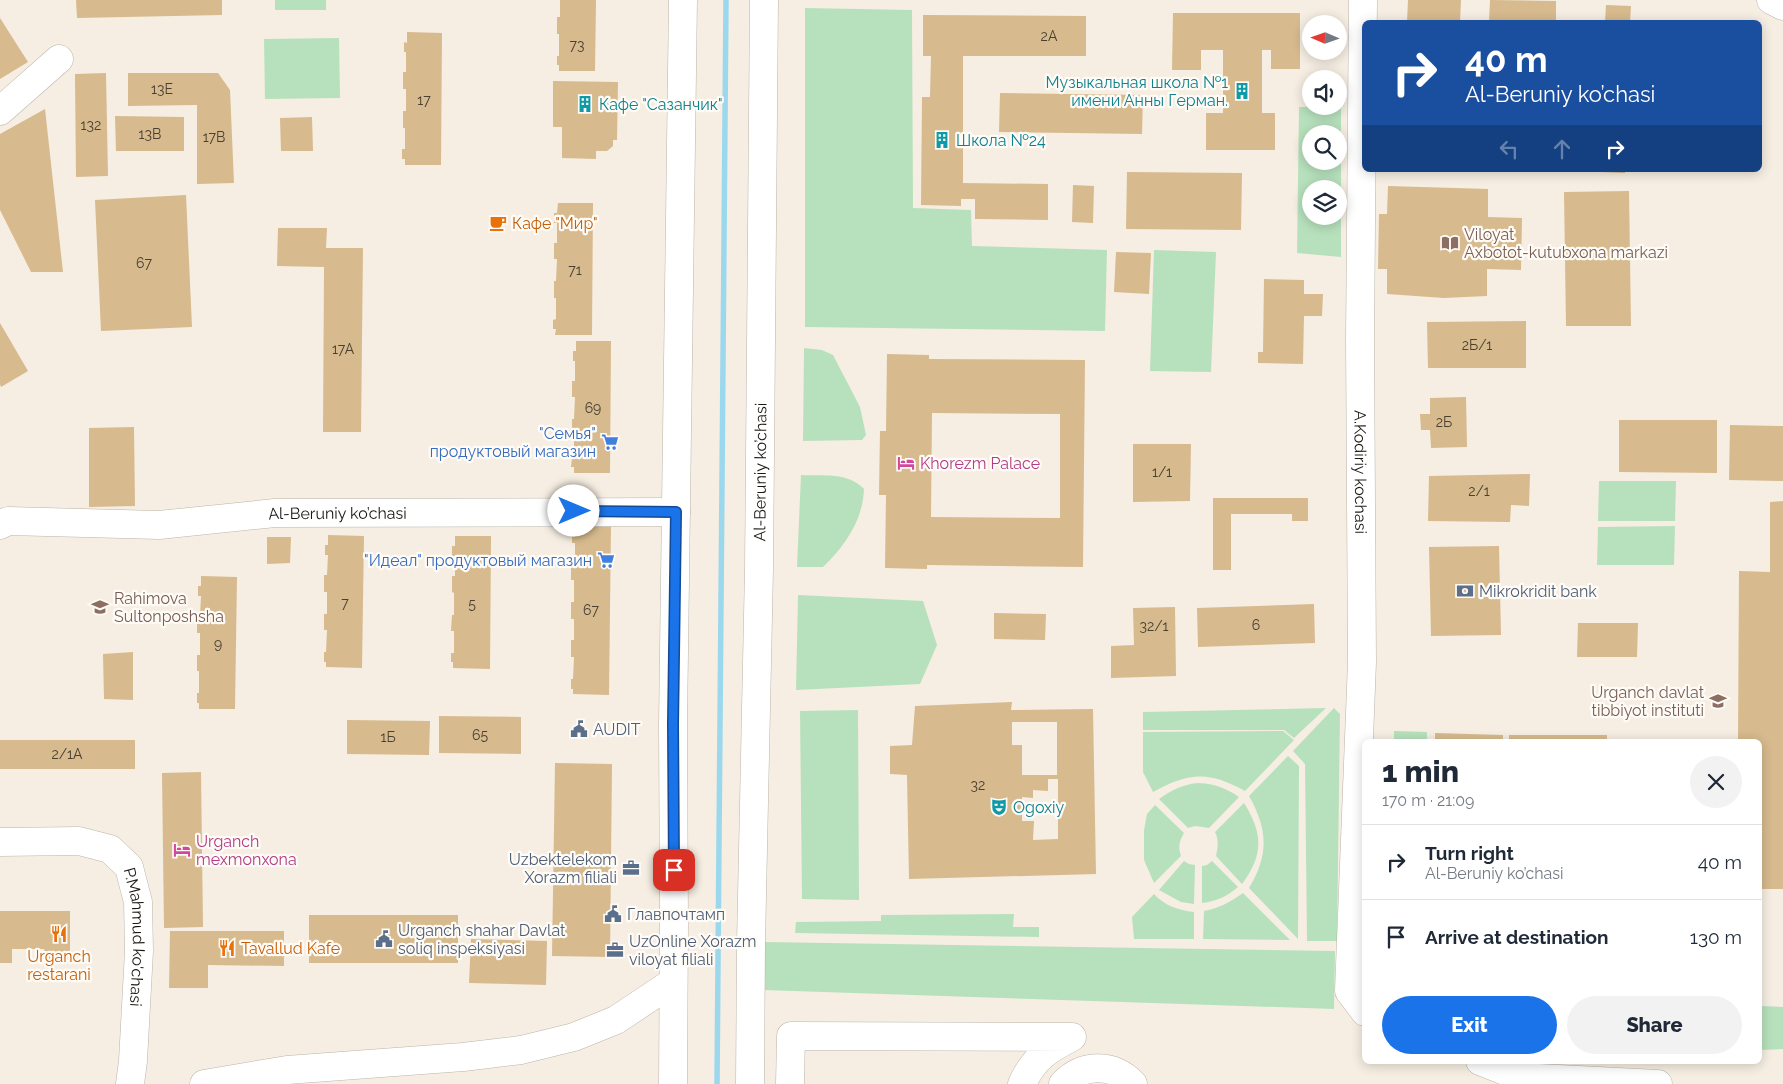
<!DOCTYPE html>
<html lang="en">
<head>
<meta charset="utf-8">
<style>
  :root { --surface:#fff; --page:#f2f2f3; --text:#1f2937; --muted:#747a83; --line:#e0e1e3; --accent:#1a73e8 }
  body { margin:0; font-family:Raleway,sans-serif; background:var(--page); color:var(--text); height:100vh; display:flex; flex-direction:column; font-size:19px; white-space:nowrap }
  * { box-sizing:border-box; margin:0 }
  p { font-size:16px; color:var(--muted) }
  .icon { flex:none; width:28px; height:28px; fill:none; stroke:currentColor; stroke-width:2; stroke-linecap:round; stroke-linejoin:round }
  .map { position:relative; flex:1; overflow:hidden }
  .details { position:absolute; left:1362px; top:739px; width:400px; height:325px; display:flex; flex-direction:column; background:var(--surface); border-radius:8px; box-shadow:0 2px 12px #0003 }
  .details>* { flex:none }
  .top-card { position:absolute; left:1362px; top:20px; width:400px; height:152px; border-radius:8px; box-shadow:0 2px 12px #0003; background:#1a4fa0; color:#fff; overflow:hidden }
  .needle { width:32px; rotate:272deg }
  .buttons { position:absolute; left:1302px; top:15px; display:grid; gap:10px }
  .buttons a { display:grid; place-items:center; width:45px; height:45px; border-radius:50%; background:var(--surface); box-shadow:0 2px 12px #0003; font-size:25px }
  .pin { position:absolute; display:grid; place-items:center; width:42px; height:42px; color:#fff; margin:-21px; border-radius:10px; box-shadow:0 2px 8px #0006 }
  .me { position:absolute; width:55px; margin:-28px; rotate:90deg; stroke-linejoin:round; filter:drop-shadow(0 0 4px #0008) }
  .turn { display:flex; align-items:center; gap:18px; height:105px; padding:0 20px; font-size:22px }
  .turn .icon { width:65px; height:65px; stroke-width:2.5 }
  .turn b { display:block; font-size:35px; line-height:42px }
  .lanes { display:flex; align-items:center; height:48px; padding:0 20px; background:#0003; justify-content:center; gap:25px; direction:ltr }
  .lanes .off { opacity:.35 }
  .round { display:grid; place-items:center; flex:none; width:52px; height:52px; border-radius:26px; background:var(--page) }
  .summary { display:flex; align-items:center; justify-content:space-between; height:85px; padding:0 20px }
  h1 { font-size:30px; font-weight:800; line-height:38px }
  .action { display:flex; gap:10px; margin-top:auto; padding:10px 20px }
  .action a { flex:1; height:58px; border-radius:30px; background:var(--accent); color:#fff; font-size:20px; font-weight:800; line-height:58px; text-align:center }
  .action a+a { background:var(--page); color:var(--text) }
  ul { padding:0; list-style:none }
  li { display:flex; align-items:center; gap:15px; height:75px; padding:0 20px; border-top:1px solid var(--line) }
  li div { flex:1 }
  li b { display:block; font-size:19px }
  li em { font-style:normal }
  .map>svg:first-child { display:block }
  .green { fill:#b7e1bd; fill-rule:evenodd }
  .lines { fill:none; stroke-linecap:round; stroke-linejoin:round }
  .stream { stroke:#9cd8ed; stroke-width:5.5 }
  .building { fill:#d7ba8e; fill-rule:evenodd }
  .minor-casing { stroke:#bbb4a9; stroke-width:29 }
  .major-casing { stroke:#bbb4a9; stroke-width:29 }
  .minor { stroke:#fff; stroke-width:28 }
  .major { stroke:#fff; stroke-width:28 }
  .route-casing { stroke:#114b97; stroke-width:12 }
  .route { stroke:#1a73e8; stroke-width:9 }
  .labels { text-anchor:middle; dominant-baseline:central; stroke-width:4.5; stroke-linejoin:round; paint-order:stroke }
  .number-label { font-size:14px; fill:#494032 }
  .culture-label { font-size:16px; fill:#0d838f; stroke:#fffcf7; text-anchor:start }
  .food-label { font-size:16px; fill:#c56008; stroke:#fffcf7; text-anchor:start }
  .education-label { font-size:16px; fill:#785e54; stroke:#fffcf7; text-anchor:start }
  .shop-label { font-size:16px; fill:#366cbe; stroke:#fffcf7; text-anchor:end }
  .hotel-label { font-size:16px; fill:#b23c85; stroke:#fffcf7; text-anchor:start }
  .street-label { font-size:16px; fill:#1a1713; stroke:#fffcf7 }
  .service-label { font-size:16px; fill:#4e5e75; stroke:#fffcf7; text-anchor:start }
</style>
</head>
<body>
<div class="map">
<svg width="1783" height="1084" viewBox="0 0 1783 1084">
  <rect width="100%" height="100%" fill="#f6eee2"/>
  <g class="green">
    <rect x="275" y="0" width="51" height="10"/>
    <polygon points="805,8 912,10 913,208 971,210 972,246 1107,250 1105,331 805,327"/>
    <polygon points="339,38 340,98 265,99 264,39"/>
    <path d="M 1299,107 L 1341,107 L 1341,257 L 1297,253 ZM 1311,134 L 1339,134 L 1339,161 L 1311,161 ZM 1311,189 L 1339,189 L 1339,216 L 1311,216 Z"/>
    <polygon points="1154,250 1216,252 1211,372 1150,371"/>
    <polygon points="804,348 822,350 833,355 860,407 866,435 862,440 803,441"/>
    <path d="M 801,475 C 823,476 848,472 864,489 C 863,520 845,546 823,567 L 797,567 Z"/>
    <polygon points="1599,481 1676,481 1675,521 1598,521"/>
    <polygon points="1675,526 1674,565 1597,565 1598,527"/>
    <polygon points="798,595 923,601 937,645 920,684 796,690"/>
    <polygon points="1326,708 1294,738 1284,730 1143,730 1143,712"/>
    <polygon points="1334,708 1340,714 1337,941 1307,941 1305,764 1293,751"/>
    <polygon points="858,710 859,900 802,899 800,711"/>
    <path d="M 1283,731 L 1294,740 L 1245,791 C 1209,771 1189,772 1153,792 L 1143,772 L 1143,732 Z"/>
    <polygon points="1394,731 1427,732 1427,741 1394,741"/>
    <path d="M 1288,756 L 1299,766 L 1298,939 L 1249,888 C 1269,855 1268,830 1249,796 Z"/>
    <path d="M 1199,783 C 1215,784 1226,788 1239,797 L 1209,828 L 1195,826 L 1188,828 L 1159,799 C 1172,790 1183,784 1199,783 Z"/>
    <path d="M 1244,803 C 1263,833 1264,855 1242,884 L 1216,856 C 1218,847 1219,840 1215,832 Z"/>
    <path d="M 1155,805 L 1184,833 C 1179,841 1178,847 1181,856 L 1154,883 L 1144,860 L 1144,830 L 1147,814 Z"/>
    <polygon points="1184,861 1189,864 1195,865 1194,904 1181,902 1159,890"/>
    <path d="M 1212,861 L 1238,887 C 1226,897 1217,901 1202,903 L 1202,866 L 1207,865 Z"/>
    <path d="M 1243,893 L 1290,940 L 1203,939 L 1204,911 C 1220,908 1230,902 1243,893 Z"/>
    <path d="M 1154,894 C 1165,906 1178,910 1194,912 L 1194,939 L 1134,939 L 1132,917 Z"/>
    <polygon points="1014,914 1013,927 1039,927 1039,937 795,933 796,922 881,921 881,915"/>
    <polygon points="765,942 1335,951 1334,1009 763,990"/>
    <polygon points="1760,1006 1783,1007 1783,1049 1760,1050"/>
  </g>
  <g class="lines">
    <polyline class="stream" points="717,1084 726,0"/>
  </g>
  <g class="building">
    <polygon points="76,0 222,0 222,15 77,18"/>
    <polygon points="560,0 596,0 595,71 559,71 559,65 557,65 557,56 559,56 559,34 557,34 557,17 560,17"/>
    <polygon points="1408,0 1461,0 1460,22 1407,22"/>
    <polygon points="1490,0 1556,1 1556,22 1489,22"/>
    <polygon points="1606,5 1631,6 1630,22 1605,22"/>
    <polygon points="1173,13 1300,13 1300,69 1271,69 1271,50 1262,50 1262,113 1275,113 1275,150 1206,150 1206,113 1223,113 1223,50 1201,50 1201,70 1172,70"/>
    <polygon points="923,15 1086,16 1086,56 963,56 963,183 1048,184 1048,220 975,219 975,199 961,199 961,206 921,205 922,97 930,97 931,56 923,56"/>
    <polygon points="0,18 28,62 0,79"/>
    <rect x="1680" y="20" width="37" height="2"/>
    <polygon points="407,32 442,33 441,165 405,165 405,159 402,159 402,149 405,149 405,128 403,128 403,111 406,111 406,89 403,89 403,72 406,72 406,52 404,52 404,42 407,43"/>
    <polygon points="106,73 108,176 76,177 75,74"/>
    <polygon points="128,73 218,73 230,90 234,183 197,184 197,105 128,106"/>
    <polygon points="553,81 618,82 617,140 613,140 613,146 607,151 596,151 596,159 562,158 562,127 553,127"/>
    <polygon points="1000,93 1143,95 1142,134 999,132"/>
    <polygon points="45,109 63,272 31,272 0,210 0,134"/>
    <polygon points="115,116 184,117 184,151 116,151"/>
    <polygon points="312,117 313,151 281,151 280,118"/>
    <polygon points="1600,170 1625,170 1625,173 1600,172"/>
    <polygon points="1127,172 1242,173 1241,230 1126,229"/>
    <polygon points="1073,185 1094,186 1093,223 1072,222"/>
    <polygon points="1388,186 1488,189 1488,217 1522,218 1521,270 1487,269 1487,296 1444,298 1387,294 1387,269 1378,269 1379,214 1387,214"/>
    <polygon points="1629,191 1631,326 1566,326 1564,192"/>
    <polygon points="186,195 192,327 101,331 95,200"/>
    <polygon points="558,203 593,203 592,335 555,335 556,329 553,329 553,320 556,319 556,298 554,298 554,281 556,281 557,259 554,259 554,243 557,243 557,223 554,223 554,213 557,213"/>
    <polygon points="278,228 327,228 326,248 363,248 361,432 323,432 324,267 277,266"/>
    <polygon points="1116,252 1151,253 1149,294 1114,292"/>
    <polygon points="1264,279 1304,280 1304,294 1323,294 1322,316 1304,316 1303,364 1258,363 1258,352 1263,352"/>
    <polygon points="1526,321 1526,368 1428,368 1427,322"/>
    <polygon points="0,323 28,371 1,387 0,384"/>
    <polygon points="576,341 611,341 610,473 574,473 574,467 571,467 572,458 574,458 574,436 572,436 572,419 574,419 575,397 572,397 572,381 575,381 575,361 573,361 573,351 576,351"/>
    <path d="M 887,354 L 929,355 L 929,359 L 1085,360 L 1083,567 L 927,565 L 927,569 L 885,568 L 886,495 L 879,495 L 880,431 L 886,431 ZM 932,413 L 1060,414 L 1060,518 L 931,517 Z"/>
    <polygon points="1466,397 1467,447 1431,448 1430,430 1421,430 1420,414 1430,414 1430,398"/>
    <polygon points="1619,420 1717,420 1717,473 1619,472"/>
    <polygon points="1730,425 1783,426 1783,481 1729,480"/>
    <polygon points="134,427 135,506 89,507 89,428"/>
    <polygon points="1133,444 1191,444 1190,501 1133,502"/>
    <polygon points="1530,474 1529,506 1511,505 1510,522 1428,521 1429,476"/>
    <polygon points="1213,498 1308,498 1308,521 1292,521 1292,514 1231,514 1231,570 1213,570"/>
    <polygon points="1783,501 1783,889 1760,889 1760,741 1738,741 1739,571 1770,572 1770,502"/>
    <polygon points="575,524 611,524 609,695 573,694 573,689 571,689 571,679 573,679 574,657 571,657 571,640 574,640 574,619 571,619 571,602 574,602 574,580 571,580 571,563 575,563 575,543 572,543 572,534 575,534"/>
    <polygon points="328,535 364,536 362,668 326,667 326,662 324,662 324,652 326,652 327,630 324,630 324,614 327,614 327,592 324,592 324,575 327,575 328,555 325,555 325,545 328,545"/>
    <polygon points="455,536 491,536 490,669 453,668 453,662 451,662 451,653 454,653 454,631 451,631 452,615 454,615 454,593 452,592 452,576 455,576 455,556 452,556 452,546 455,546"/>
    <polygon points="267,537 291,537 290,563 267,564"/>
    <polygon points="1499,546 1501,635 1431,636 1429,547"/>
    <polygon points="201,576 237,577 235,709 199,709 199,703 197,703 197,693 199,693 199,671 197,671 197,655 200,655 200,633 197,633 197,616 200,616 201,596 198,596 198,586 201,586"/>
    <polygon points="1314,604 1315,643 1198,647 1197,608"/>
    <polygon points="1175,607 1176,676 1111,678 1111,646 1134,645 1133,608"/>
    <polygon points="994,613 1046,614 1045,640 994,639"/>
    <polygon points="1578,623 1638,623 1637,657 1577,657"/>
    <polygon points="133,652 133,700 104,699 103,654"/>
    <path d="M 1012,702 L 1011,710 L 1093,709 L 1096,874 L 909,879 L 907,775 L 890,774 L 890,746 L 912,745 L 915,706 ZM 1012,722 L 1057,722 L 1057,775 L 1022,775 L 1022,745 L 1012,745 ZM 1048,779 L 1058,779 L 1058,839 L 1033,840 L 1034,821 L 1022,821 L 1022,797 L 1033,798 L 1033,790 L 1048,791 Z"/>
    <polygon points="439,716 521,717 521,754 439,753"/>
    <polygon points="347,720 430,721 429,755 347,754"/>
    <polygon points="1435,733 1503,735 1503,741 1435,741"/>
    <rect x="1509" y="735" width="98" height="6"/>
    <rect x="0" y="740" width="135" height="29"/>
    <polygon points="555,763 612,764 610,957 552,956"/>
    <polygon points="201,772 203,927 164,928 162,773"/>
    <polygon points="0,911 70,911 70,960 44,960 44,949 12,949 12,963 0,963"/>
    <rect x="309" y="915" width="149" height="48"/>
    <polygon points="170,931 284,931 284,966 208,965 208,988 169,988"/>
    <polygon points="471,939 547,941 546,985 469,983"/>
  </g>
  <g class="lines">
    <g class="minor-casing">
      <g id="minor">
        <path id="s1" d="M 1363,0 L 1360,339 L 1362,662 L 1349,991 L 1365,1012"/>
        <polyline points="1771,0 1783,6"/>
        <polyline points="0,111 59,59"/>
        <path id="s2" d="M 0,525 L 8,521 L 159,525 L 275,513 L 676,512"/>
        <path id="s3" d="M 0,842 L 79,841 L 110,849 L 129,867 L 138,902 L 139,951 L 133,1061 L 130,1084"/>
        <polyline points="1480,1061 1520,1077 1658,1084"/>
        <path d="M 790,1084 L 791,1036 L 1072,1037 C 1047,1050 1034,1058 1022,1084"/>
        <path d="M 1063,1084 C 1083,1063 1113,1063 1133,1084"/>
      </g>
    </g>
    <g class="major-casing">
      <g id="major">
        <polyline points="204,1084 287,1070 463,1057 521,1050 574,1037 616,1020 673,982"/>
        <polyline points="673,1084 674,924 673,724 683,0"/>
        <path id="s4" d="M 750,1084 L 751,943 L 759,569 L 764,0"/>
      </g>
    </g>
    <use href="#minor" class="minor"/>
    <use href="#major" class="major"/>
  </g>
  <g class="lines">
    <g class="route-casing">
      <polyline id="route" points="574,511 676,512 673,724 674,870"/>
    </g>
    <use href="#route" class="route"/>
  </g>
  <defs>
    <g id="building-bare" transform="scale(1.35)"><path d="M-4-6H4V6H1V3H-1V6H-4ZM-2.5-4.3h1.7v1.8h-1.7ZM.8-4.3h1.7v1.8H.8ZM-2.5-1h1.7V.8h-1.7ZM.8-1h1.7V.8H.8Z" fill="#0f9aa8" stroke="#fffcf7" stroke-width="2.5" paint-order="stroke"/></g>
    <g id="cafe-bare" transform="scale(1.35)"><path d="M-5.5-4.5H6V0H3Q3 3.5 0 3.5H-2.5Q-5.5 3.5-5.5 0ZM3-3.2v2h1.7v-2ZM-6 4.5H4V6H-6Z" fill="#e8710a" stroke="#fffcf7" stroke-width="2.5" paint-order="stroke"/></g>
    <g id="library-bare" transform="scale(1.35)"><path d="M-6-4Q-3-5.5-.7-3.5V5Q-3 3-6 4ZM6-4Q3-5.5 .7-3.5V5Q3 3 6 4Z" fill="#8d6e63" stroke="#fffcf7" stroke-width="2.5" paint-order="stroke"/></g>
    <g id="supermarket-bare" transform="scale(1.35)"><path d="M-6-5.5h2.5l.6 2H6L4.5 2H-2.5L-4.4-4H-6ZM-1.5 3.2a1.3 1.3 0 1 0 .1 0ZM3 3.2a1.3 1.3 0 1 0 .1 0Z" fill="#3f7fe0" stroke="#fffcf7" stroke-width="2.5" paint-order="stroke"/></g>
    <g id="hotel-bare" transform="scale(1.35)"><path d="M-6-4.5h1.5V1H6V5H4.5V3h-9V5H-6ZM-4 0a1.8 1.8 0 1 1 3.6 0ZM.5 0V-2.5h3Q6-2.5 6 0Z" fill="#d1479c" stroke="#fffcf7" stroke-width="2.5" paint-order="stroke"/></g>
    <g id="bank-bare" transform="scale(1.35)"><path d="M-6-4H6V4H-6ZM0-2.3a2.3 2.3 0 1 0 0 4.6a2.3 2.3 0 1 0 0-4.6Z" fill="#5c6f8a" stroke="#fffcf7" stroke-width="2.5" paint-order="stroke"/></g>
    <g id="school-bare" transform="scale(1.35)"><path d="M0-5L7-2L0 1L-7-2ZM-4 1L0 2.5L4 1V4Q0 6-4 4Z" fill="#8d6e63" stroke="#fffcf7" stroke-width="2.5" paint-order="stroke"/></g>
    <g id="university-bare" transform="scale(1.35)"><path d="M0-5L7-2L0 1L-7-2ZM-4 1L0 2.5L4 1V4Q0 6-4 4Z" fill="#8d6e63" stroke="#fffcf7" stroke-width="2.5" paint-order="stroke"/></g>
    <g id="civic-bare" transform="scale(1.35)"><path d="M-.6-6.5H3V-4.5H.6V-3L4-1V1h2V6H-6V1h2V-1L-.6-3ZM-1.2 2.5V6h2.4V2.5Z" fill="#5c6f8a" stroke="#fffcf7" stroke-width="2.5" paint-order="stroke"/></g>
    <g id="theatre-bare" transform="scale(1.35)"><path d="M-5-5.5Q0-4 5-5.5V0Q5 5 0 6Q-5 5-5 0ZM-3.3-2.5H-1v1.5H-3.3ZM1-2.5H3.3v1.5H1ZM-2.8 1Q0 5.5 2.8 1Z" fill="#0f9aa8" stroke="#fffcf7" stroke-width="2.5" paint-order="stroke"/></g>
    <g id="office-bare" transform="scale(1.35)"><path d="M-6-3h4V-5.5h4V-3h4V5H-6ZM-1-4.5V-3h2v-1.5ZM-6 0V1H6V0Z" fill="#5c6f8a" stroke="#fffcf7" stroke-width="2.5" paint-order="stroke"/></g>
    <g id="restaurant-bare" transform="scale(1.35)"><path d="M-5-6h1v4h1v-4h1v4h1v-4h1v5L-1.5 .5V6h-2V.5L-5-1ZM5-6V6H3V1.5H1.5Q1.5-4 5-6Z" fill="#e8710a" stroke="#fffcf7" stroke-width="2.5" paint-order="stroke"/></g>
  </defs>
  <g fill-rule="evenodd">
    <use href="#building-bare" x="1242" y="91"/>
    <use href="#building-bare" x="585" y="104"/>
    <use href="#building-bare" x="942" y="140"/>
    <use href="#cafe-bare" x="498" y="223"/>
    <use href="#library-bare" x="1450" y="243"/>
    <use href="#supermarket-bare" x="610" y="442"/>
    <use href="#hotel-bare" x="906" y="463"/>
    <use href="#supermarket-bare" x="606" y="560"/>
    <use href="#bank-bare" x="1465" y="591"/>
    <use href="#school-bare" x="100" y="607"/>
    <use href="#university-bare" x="1718" y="701"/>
    <use href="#civic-bare" x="579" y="729"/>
    <use href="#theatre-bare" x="999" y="807"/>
    <use href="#hotel-bare" x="182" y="850"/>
    <use href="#office-bare" x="631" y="868"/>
    <use href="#civic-bare" x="613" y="914"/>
    <use href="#restaurant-bare" x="59" y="934"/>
    <use href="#civic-bare" x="384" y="939"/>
    <use href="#restaurant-bare" x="227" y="948"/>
    <use href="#office-bare" x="615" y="950"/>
  </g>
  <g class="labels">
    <g class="number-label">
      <text x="1049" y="36">2A</text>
      <text x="577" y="45">73</text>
      <text x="162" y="89">13Е</text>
      <text x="424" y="100">17</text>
      <text x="91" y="125">132</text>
      <text x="150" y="134">13В</text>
      <text x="214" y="137">17В</text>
      <text x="144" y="263">67</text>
      <text x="575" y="270">71</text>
      <text x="1477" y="345">2Б/1</text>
      <text x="343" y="349">17A</text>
      <text x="593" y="408">69</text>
      <text x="1444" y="422">2Б</text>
      <text x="1162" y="472">1/1</text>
      <text x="1479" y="491">2/1</text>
      <text x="345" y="603">7</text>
      <text x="472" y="604">5</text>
      <text x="591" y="610">67</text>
      <text x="1256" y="625">6</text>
      <text x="1154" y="626">32/1</text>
      <text x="218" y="644">9</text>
      <text x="480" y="735">65</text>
      <text x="388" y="737">1Б</text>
      <text x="67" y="754">2/1A</text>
      <text x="978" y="785">32</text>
    </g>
    <g class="culture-label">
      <text x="1228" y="82" text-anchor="end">Музыкальная школа №1<tspan x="1228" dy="18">имени Анны Герман.</tspan></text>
      <text x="599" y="104">Кафе "Сазанчик"</text>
      <text x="956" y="140">Школа №24</text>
      <text x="1013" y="807">Ogoxiy</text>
    </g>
    <g class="food-label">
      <text x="512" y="223">Кафе "Мир"</text>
      <text x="241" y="948">Tavallud Kafe</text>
      <text x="59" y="956" text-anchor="middle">Urganch<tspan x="59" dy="18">restarani</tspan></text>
    </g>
    <g class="education-label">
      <text x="1464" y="234">Viloyat<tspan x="1464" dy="18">Axbotot-kutubxona markazi</tspan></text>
      <text x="114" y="598">Rahimova<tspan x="114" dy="18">Sultonposhsha</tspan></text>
      <text x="1704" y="692" text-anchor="end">Urganch davlat<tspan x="1704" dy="18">tibbiyot instituti</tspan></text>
    </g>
    <g class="shop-label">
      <text x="596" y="433">"Семья"<tspan x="596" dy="18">продуктовый магазин</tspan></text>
      <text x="592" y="560">"Идеал" продуктовый магазин</text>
    </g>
    <g class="hotel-label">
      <text x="920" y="463">Khorezm Palace</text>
      <text x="196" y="841">Urganch<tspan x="196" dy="18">mexmonxona</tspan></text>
    </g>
    <g class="street-label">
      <text stroke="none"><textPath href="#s4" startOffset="612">Al-Beruniy ko’chasi</textPath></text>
      <text stroke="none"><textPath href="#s1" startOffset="472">A.Kodiriy kochasi</textPath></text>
      <text stroke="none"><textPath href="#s2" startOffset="339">Al-Beruniy ko’chasi</textPath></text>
      <text stroke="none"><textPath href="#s3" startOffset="208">P.Mahmud ko'chasi</textPath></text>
    </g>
    <g class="service-label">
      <text x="1479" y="591">Mikrokridit bank</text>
      <text x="593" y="729">AUDIT</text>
      <text x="617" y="859" text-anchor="end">Uzbektelekom<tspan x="617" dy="18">Xorazm filiali</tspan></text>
      <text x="627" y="914">Главпочтамп</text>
      <text x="398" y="930">Urganch shahar Davlat<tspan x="398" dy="18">soliq inspeksiyasi</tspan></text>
      <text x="629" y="941">UzOnline Xorazm<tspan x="629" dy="18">viloyat filiali</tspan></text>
    </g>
  </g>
</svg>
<div class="buttons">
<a><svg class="needle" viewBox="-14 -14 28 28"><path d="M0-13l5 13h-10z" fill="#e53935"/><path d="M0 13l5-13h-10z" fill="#747a83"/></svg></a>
<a><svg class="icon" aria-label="sound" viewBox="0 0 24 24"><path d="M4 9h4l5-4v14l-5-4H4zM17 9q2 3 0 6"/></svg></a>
<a><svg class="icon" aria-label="search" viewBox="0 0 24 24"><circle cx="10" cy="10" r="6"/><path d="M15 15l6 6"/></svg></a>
<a><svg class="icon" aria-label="layers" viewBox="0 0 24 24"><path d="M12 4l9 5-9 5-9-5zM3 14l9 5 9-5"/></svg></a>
</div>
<div class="pin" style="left:674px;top:870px;background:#d93025"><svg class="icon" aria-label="arrive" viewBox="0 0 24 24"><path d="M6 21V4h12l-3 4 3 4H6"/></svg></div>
<svg class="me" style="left:574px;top:511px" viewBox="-20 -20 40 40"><circle r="19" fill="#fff"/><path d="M0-13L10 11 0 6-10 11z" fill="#1a73e8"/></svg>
<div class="top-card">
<div class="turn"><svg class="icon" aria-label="right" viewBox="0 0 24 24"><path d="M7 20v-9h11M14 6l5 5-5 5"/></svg><div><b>40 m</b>Al-Beruniy ko’chasi</div></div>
<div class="lanes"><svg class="icon off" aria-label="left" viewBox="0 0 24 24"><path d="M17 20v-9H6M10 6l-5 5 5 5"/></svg><svg class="icon off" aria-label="ahead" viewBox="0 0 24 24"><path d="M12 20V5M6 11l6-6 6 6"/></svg><svg class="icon" aria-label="right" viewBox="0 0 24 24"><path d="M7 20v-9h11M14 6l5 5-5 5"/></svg></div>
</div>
<section class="details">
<div class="summary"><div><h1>1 min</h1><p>170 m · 21:09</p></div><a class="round"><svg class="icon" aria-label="close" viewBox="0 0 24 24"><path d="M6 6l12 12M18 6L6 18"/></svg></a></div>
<ul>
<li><svg class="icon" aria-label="right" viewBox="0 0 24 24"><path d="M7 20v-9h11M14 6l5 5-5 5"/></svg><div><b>Turn right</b><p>Al-Beruniy ko’chasi</p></div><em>40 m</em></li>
<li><svg class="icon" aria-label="arrive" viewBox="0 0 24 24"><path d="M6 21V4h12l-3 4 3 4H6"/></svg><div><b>Arrive at destination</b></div><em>130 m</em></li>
</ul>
<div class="action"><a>Exit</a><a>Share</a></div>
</section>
</div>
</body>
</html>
